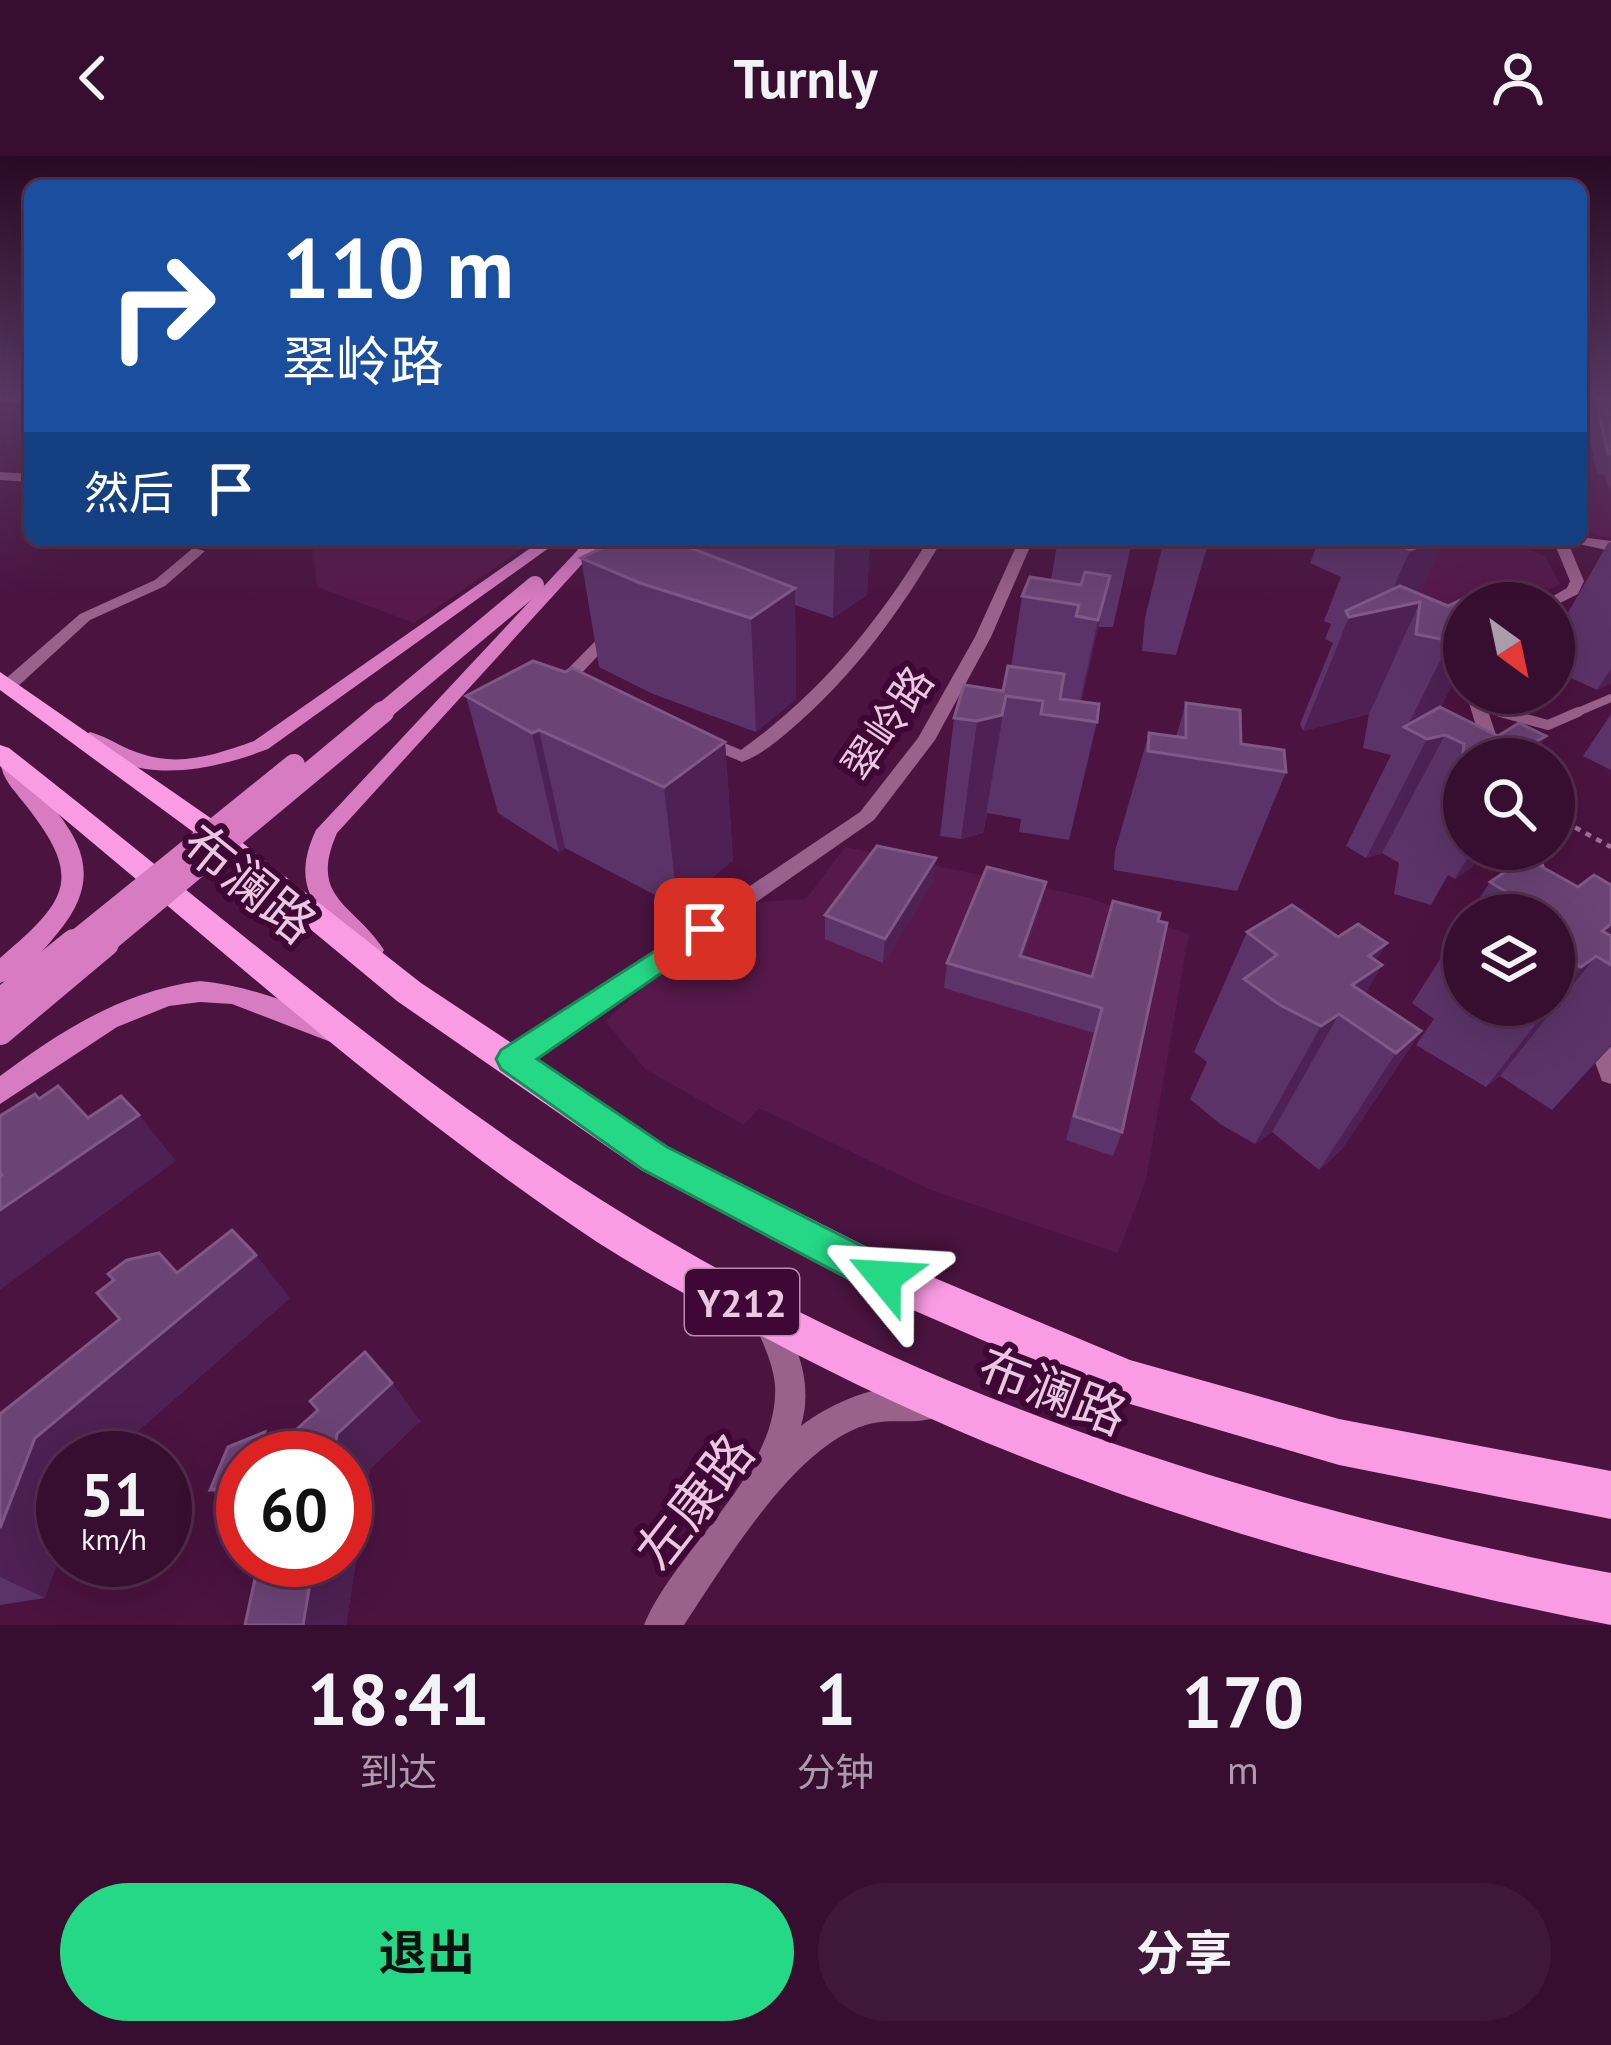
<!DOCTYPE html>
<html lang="zh">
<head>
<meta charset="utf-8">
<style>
  :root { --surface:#380e30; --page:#3f1738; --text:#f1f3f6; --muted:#ab9cab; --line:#522e4c; --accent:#25d886 }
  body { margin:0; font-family:"PT Sans","Noto Sans SC",sans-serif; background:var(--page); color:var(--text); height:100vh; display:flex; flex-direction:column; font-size:45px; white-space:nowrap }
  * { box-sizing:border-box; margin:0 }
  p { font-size:39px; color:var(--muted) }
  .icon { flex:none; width:66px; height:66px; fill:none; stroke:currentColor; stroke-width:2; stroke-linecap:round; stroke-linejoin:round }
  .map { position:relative; height:1469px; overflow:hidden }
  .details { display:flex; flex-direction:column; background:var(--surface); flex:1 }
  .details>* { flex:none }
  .top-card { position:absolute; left:24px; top:24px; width:1563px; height:366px; border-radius:18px; box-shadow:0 12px 48px #0002,0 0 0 3px var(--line); background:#1a4fa0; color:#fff; overflow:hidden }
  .needle { width:78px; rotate:147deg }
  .tools { position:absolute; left:1443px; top:426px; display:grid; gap:24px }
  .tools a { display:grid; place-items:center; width:132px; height:132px; border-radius:50%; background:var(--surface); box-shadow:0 12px 48px #0002,0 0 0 3px var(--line); font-size:60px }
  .speed { position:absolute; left:36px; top:1275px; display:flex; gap:24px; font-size:60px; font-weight:700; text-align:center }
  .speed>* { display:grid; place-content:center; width:156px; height:156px; border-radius:50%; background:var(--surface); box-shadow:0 12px 48px #0002,0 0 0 3px var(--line); line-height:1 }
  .speed small { font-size:30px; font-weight:400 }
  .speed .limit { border:18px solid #d22; background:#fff; color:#111 }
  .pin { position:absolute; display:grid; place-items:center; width:102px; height:102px; color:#fff; margin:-51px; border-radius:24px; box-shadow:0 6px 18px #0006 }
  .me { position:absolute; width:132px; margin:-66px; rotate:297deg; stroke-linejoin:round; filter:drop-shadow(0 0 9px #0008) }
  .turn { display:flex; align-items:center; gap:42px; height:252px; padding:0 60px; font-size:54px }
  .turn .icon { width:156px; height:156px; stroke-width:2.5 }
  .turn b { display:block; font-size:84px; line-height:102px }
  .then { display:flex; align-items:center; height:114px; padding:0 60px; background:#0003; gap:24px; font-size:45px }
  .eta { display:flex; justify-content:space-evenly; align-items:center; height:204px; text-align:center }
  .eta b { font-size:72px; font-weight:700; line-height:84px }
  .action { display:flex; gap:24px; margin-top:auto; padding:24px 60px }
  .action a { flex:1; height:138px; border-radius:72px; background:var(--accent); color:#111; font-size:48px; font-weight:700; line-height:138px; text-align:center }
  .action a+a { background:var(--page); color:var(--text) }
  header { display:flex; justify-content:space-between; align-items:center; height:156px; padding:0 60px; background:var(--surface); font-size:54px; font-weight:700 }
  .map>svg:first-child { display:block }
  .built { fill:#57194b }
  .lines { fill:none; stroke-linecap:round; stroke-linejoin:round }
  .path { stroke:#9e7294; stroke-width:4.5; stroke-dasharray:6 6; stroke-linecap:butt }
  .service-far1 { stroke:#9a618c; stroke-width:8 }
  .service { stroke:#9a618c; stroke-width:10 }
  .minor { fill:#9a618c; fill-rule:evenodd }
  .tertiary { fill:#9a618c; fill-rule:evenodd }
  .secondary { fill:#d77cc1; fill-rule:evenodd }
  .primary { fill:#fa9ce3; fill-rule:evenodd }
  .secondary-bridge-far2 { stroke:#d77cc1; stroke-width:18 }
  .secondary-bridge-far1 { stroke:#d77cc1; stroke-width:22 }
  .secondary-bridge { stroke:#d77cc1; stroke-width:28 }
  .wall { fill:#5c3368 }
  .shaded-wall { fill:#4e2053 }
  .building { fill:#6b4375; stroke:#7f5886; stroke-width:3 }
  .route { fill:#25d886; stroke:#188c57; stroke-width:3 }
  .labels { text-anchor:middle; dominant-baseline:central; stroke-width:12; stroke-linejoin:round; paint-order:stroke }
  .shield { fill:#3f0735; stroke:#b78ead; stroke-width:3 }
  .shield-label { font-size:39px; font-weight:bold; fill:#ebc8e1 }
  .street-label { font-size:42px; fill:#ebc8e1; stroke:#3f0735 }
  .near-street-label { font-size:51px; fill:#ebc8e1; stroke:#3f0735 }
</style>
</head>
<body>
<header><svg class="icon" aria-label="back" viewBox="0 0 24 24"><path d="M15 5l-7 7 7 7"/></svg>Turnly<svg class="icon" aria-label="person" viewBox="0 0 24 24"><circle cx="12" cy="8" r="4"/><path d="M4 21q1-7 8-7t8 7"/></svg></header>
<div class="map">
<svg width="1611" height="1469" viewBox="0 0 1611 1469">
  <rect width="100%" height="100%" fill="#4a1340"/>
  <g class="built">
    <polygon points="1586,243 1611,247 1611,382 1592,379 1581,348 1581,246"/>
    <polygon points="318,384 535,384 414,467 317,431 312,389"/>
    <polygon points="1415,384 1520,389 1545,400 1560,428 1524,447 1464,447 1464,457 1412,453 1422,405"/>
    <polygon points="845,691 1087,741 1189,778 1146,1024 1118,1097 931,1034 759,952 744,969 645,913 605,865 685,795 758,746 806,743"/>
  </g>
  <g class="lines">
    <polyline class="path" points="1554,660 1611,691"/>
    <g class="service-far1">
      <polyline points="1478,550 1511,559"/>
      <polyline points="1571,559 1611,542"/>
    </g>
    <polyline class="service" points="1500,556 1548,569 1578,556"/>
    <g class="minor">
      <polygon points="1581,238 1611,240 1611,246 1581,241"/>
      <polygon points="0,239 30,241 30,247 0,245"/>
      <polygon points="0,316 30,318 30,326 0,324"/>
      <path d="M 928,384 L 942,384 C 900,456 853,521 789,575 C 775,587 759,600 742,606 L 692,585 L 692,577 L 698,576 L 741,594 C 820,537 878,467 928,384 Z"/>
      <polygon points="1019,384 1033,384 991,481 935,584 874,664 521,910 512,913 503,910 500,903 503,896 860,656 918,582 975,481"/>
      <polygon points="1553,384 1567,384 1584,425 1578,438 1554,450 1554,447 1541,447 1567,432 1570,425"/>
      <polygon points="193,392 205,395 165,430 90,464 15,533 3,533 3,525 80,458 155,424"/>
      <polygon points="614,469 622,474 578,521 588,525 588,533 576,533 562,525 562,519 609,471"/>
      <polygon points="1464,487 1464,517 1456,512 1456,492"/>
      <polygon points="1466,537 1482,537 1504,603 1486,603"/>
      <polygon points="1518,693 1538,693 1563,759 1560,764 1554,766 1554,759 1541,759"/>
      <polygon points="1594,862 1602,864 1611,885 1611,928 1602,925 1582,871 1586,864"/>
      <path d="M 770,1153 L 781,1157 C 799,1195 813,1228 801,1270 C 838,1242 895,1219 940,1238 L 945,1249 L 940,1260 C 917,1270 890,1261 866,1269 C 793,1291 725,1408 684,1469 L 644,1469 C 675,1393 780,1316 775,1229 C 773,1207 763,1188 755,1168 L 759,1157 Z"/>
    </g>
    <polygon class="tertiary" points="1581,381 1611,385 1611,395 1561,384"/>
    <g class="secondary">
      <path d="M 542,384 L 560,384 L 268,593 C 208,616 132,631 80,582 L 90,576 C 108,581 124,593 142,598 C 180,611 218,598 254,585 Z"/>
      <path d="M 587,384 L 604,384 L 337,677 C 308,743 354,747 384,794 L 380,801 L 362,801 C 322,758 287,736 316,674 Z"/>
      <path d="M 0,598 L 7,600 C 58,659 121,704 56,779 C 42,796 21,820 0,827 L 0,802 C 69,743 84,722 24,647 C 10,629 0,621 0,598 Z"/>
      <path d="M 200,825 C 253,830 297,850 346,869 L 350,877 L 346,885 L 336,888 L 232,848 L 200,846 L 169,850 L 117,871 L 0,948 L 0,920 C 62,874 123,835 200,825 Z"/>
    </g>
    <g class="primary">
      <polygon points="0,516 212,663 421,827 667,990 899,1107 1130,1204 1339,1263 1611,1315 1611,1363 1339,1309 1130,1248 869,1135 641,1014 397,845 192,675 0,534"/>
      <path d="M 0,589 L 9,592 C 213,751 411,928 632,1063 C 933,1247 1266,1352 1611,1417 L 1611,1469 C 1310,1410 1022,1322 751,1174 C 700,1146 647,1118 597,1086 C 386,946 197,770 0,610 Z"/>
    </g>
    <polyline class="secondary-bridge-far2" points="379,559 535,429"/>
    <g class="secondary-bridge-far1">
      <polyline points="70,790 294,609"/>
      <polyline points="102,790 383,556"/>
    </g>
    <g class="secondary-bridge">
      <polyline points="0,847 74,787"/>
      <polyline points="0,875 105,787"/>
    </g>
  </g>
  <g class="wall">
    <polygon points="1596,245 1611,247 1611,336 1604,319 1597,318 1586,264"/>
    <polygon points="691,384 870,384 867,439 833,462 795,449 796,543 756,576 653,538 599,511 581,402 692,392"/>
    <polygon points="1058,384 1139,384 1137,390 1131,390 1113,471 1098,471 1081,546 1097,566 1069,684 1019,676 1021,663 987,657 983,677 961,683 940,680 954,562 1003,535 1011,511 1022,440 1051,424"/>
    <polygon points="1164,384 1207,384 1207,391 1176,499 1142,495 1145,462"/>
    <polygon points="1319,384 1443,384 1419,438 1448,450 1464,447 1464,506 1440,552 1498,580 1546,580 1540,589 1546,592 1539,603 1464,603 1464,693 1484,693 1472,711 1455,723 1448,719 1431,749 1394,738 1399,707 1382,697 1366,702 1346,690 1391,599 1363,592 1369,558 1303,575 1300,568 1333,487 1325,483 1331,468 1324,465 1341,421 1310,407"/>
    <polygon points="1611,386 1611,527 1597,534 1569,521 1576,509 1554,499 1554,481 1608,387"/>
    <polygon points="466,540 725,586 733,704 678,751 565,692 559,696 498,657"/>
    <polygon points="1186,547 1241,588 1286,616 1237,735 1114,714 1115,695 1149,577 1176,581"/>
    <polygon points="1611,558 1611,614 1583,600"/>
    <polygon points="936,702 933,726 883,807 825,783 825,759"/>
    <polygon points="1046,726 1040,751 1023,801 1092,821 1113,745 1122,976 1113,1000 1066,984 1094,877 944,832 947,807"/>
    <polygon points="1490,726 1578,731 1611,729 1611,774 1608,778 1611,780 1611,890 1552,954 1500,920 1486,931 1416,889 1434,863 1412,847 1464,766 1464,849 1554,849 1554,759 1469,759"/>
    <polygon points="1247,776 1338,781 1382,809 1365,838 1421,875 1342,993 1319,1014 1272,976 1255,988 1220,968 1190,943 1207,906 1194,896"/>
    <polygon points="177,1117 290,1142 107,1302 63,1302 45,1442 0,1449 0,1258 120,1163 114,1124"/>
    <polygon points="365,1196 392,1227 420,1265 370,1313 346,1469 245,1469 259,1404 345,1404 345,1302 243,1302 243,1372 218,1353 221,1342 210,1334 228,1291 265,1276 279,1289 318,1254 310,1245"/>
  </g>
  <g class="shaded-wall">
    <polygon points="835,384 870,384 867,439 833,462"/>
    <polygon points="1427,384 1443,384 1415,447 1420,446 1369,558 1303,575 1349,461 1384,454 1410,394"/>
    <polygon points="1110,420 1085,530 1076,563 1098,464"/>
    <polygon points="795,432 796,543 756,576 751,462"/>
    <polygon points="1464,470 1464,506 1430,572 1406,573 1450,485 1451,476"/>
    <polygon points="1611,513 1611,527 1597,534"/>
    <polygon points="1006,540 983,677 961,683 977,565"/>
    <polygon points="539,574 565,692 559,696 532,577"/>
    <polygon points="1445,579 1382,697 1366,702 1427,583"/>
    <polygon points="1546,580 1533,600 1546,592 1539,603 1525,602 1535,586"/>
    <polygon points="725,586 733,704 678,751 664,631"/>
    <polygon points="1473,693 1484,693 1472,711 1455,723"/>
    <polygon points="936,702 933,726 883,807 885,783"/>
    <polygon points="1046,726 1040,751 1014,825 1020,800"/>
    <polygon points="1611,768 1611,774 1583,810 1596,800 1500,920 1486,931 1551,849 1554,849 1554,846 1581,811 1602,775"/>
    <polygon points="1387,787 1369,817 1382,809 1349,865 1339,858 1272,976 1255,988 1321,870 1369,800"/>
    <polygon points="1421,875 1342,993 1319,1014 1396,897"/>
    <polygon points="1611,889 1611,890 1552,954"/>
    <polygon points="139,959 176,1005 0,1134 0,1054"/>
    <polygon points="256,1099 290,1142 107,1302 63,1302 63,1392 45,1442 0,1421 0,1372 35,1282"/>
    <polygon points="392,1227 420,1265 370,1313 346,1469 303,1469 314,1404 345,1404 345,1302 333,1302 337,1278"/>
    <polygon points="265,1276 292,1302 260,1302"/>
  </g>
  <g class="building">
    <polygon points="1596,245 1611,247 1611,298 1608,298"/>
    <polygon points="619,384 670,384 795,432 751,462 640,427 581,402"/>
    <polygon points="1170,384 1207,384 1207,391 1170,387"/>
    <polygon points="1387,384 1440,384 1410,394"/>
    <polygon points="1085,416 1110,420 1098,464 1076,460 1079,449 1022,440 1030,421 1081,429"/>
    <polygon points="1400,430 1448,450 1467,441 1481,447 1464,447 1464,470 1451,476 1450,485 1416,478 1420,446 1349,461 1346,455"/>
    <polygon points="533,505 565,516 572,512 725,586 664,631 539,574 532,577 466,540"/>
    <polygon points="1008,510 1064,518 1060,543 1099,548 1097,566 1041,558 1043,545 1006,540 1002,559 977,565 954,562 964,529 1003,535"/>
    <polygon points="1186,547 1240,554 1241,588 1284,594 1286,616 1148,595 1149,577 1186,582"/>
    <polygon points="1440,551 1498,580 1519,567 1546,580 1535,586 1546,592 1528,603 1507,593 1506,603 1464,603 1464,619 1461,618 1464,588 1445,579 1427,583 1404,571"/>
    <polygon points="877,690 936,702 885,783 825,759"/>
    <polygon points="1526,702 1578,731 1594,719 1611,729 1611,768 1602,775 1611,780 1611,809 1596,800 1581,811 1554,798 1554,759 1510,759 1524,747 1490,726"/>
    <polygon points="987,711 1046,726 1020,800 1092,821 1113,745 1160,757 1158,765 1167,767 1122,976 1074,960 1102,852 947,807"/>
    <polygon points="1292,749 1338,781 1358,768 1387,787 1369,800 1382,809 1352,829 1421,875 1396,897 1339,858 1321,870 1280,849 1244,823 1277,799 1247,776"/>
    <polygon points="58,930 88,962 121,940 139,959 0,1054 0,1021 2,1019 0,1017 0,960 35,938 39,943"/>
    <polygon points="232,1074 256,1099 35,1282 0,1372 0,1258 120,1163 97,1137 114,1124 108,1118 127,1104 159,1097 177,1117"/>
    <polygon points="365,1196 392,1227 337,1278 333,1302 265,1302 318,1254 310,1245"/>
    <polygon points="265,1276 260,1302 243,1302 243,1349 218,1353 223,1332 210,1334 228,1291"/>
    <polygon points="259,1404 314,1404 303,1469 245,1469"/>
  </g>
  <linearGradient id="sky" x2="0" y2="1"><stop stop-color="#290a23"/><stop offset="0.54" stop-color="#5a3964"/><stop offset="1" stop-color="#5a3964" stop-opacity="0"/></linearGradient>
  <rect width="1611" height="444" fill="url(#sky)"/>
  <polygon class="route" points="705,763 715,766 715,780 537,903 667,991 897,1108 903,1121 897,1134 884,1139 870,1134 642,1013 501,913 496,903 501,894"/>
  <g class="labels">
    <rect class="shield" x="685" y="1113" width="114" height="66" rx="9"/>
    <g class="shield-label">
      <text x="742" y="1146">Y212</text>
    </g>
    <g class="street-label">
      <text transform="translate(887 567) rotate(-56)">翠岭路</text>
    </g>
    <g class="near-street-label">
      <text transform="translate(250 727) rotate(39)">布澜路</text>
      <text transform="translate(1053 1234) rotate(21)">布澜路</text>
      <text transform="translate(694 1345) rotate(-52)">左康路</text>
    </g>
  </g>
</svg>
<div class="tools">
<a><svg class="needle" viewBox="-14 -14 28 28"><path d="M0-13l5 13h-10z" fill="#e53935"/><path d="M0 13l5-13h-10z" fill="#ab9cab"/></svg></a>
<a><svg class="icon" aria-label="search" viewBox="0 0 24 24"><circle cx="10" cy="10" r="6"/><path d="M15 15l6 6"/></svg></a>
<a><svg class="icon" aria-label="layers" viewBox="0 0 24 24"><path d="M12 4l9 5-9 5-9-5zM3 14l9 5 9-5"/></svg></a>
</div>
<div class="speed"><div>51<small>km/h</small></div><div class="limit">60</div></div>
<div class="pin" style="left:705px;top:773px;background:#d93025"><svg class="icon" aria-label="arrive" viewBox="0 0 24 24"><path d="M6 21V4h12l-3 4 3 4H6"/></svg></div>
<svg class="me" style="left:884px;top:1121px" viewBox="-20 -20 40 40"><path d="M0-17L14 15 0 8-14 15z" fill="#25d886" stroke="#fff" stroke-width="4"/></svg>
<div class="top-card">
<div class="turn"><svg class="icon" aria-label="right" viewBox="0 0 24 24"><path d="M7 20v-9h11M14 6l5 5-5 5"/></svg><div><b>110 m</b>翠岭路</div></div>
<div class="then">然后<svg class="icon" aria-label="arrive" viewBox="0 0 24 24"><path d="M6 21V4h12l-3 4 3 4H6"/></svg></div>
</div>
</div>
<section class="details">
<div class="eta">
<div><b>18:41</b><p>到达</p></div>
<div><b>1</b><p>分钟</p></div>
<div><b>170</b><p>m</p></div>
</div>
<div class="action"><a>退出</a><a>分享</a></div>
</section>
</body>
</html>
